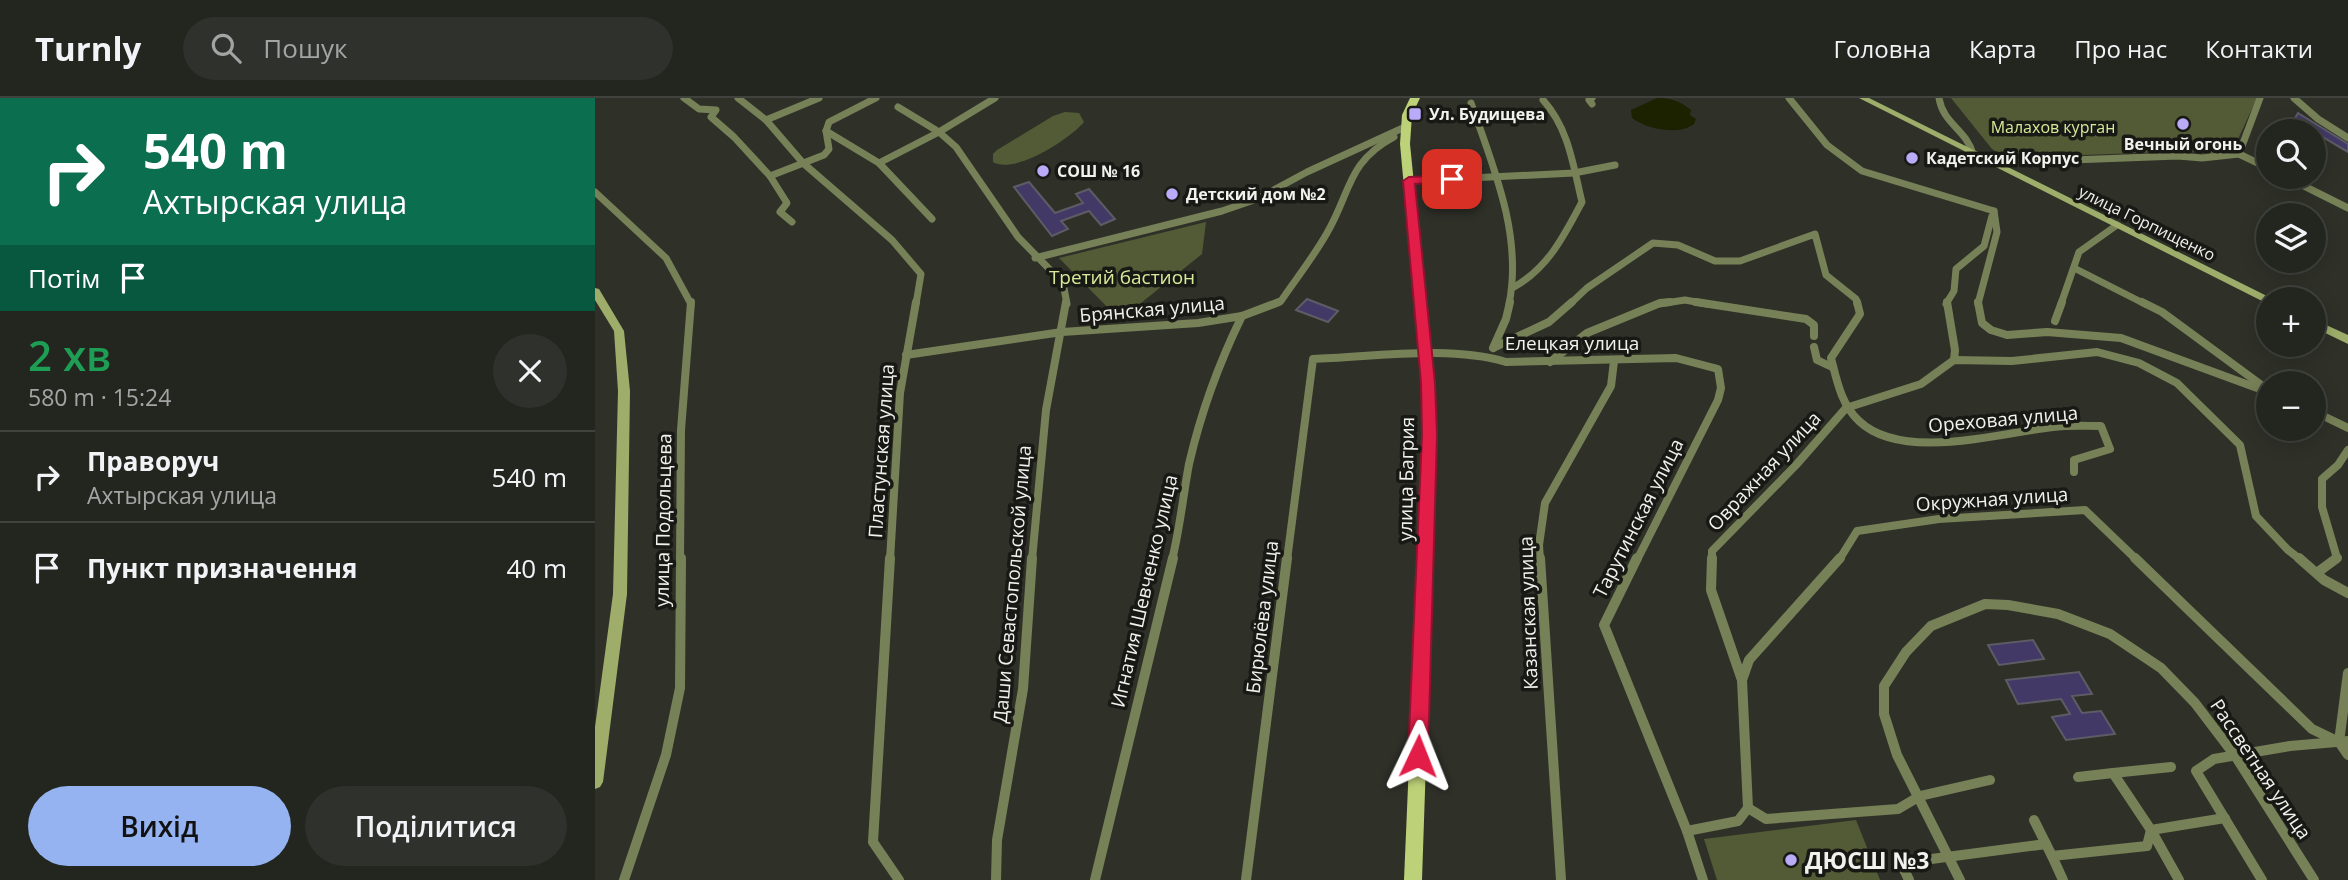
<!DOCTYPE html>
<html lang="uk">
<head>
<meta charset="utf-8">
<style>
  :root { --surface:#23251f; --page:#2f312c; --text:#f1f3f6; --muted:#a3a5a4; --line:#40423d; --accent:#95b2f1 }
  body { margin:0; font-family:"Open Sans",sans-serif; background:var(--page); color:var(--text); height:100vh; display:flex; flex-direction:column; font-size:26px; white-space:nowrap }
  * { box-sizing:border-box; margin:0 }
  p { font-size:23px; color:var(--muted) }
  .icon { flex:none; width:38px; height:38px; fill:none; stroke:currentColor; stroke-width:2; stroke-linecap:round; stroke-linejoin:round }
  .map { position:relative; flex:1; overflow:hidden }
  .details { display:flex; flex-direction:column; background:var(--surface); width:595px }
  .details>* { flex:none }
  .guide { background:#0b6e4f; color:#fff; overflow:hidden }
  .buttons { position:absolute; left:1661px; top:21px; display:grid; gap:14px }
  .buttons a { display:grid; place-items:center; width:70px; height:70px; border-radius:50%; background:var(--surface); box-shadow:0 4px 18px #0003,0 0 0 2px var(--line); font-size:35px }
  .pin { position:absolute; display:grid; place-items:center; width:60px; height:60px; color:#fff; margin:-30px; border-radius:14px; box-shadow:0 4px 10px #0006 }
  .me { position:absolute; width:77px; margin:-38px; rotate:2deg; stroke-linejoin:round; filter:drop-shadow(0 0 5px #0008) }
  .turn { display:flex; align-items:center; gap:24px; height:147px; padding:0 28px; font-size:32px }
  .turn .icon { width:91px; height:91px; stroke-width:2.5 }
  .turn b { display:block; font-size:49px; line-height:60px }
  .then { display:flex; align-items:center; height:66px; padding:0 28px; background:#0003; gap:14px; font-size:26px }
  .round { display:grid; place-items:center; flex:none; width:74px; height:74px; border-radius:37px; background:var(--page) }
  .headline { display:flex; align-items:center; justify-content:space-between; height:119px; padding:0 28px }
  h1 { font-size:42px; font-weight:600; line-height:52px; color:#1e9e55 }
  .cta { display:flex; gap:14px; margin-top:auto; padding:14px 28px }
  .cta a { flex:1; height:80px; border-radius:42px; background:var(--accent); color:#111; font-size:28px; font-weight:600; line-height:80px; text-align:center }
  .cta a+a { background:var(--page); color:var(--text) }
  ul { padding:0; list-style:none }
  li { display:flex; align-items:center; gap:21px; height:91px; padding:0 28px; border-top:2px solid var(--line) }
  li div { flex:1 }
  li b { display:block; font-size:26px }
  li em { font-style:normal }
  header { display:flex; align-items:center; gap:42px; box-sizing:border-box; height:98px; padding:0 35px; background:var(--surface); border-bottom:2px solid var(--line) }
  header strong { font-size:33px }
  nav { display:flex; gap:38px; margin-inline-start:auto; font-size:24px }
  .search { width:490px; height:63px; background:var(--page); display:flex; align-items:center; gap:18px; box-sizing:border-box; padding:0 24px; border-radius:38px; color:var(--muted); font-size:26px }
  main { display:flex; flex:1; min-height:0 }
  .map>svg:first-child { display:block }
  .green { fill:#525b35 }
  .water { fill:#1c2200 }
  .building { fill:#433967; stroke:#5d5c65; stroke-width:2 }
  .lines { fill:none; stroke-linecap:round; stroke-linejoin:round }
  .minor-far2 { stroke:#778157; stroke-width:7 }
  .minor-far1 { stroke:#778157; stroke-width:8 }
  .minor { stroke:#778157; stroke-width:10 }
  .secondary { fill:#9eae6a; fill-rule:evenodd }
  .primary { fill:#bdd178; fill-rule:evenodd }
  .route { fill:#e11d48; stroke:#92132f; stroke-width:2 }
  .poi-dot { fill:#b9abf7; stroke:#181915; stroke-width:2.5 }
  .labels { text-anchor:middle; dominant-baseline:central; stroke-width:7; stroke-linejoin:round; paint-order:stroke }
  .far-poi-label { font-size:16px; font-weight:bold; fill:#f1f2ed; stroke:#181915; text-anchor:start }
  .far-park-label { font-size:16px; fill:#d7ea98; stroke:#181915 }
  .far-street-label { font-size:16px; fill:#f1f2ed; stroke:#181915 }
  .park-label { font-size:19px; fill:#d7ea98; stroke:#181915 }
  .street-label { font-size:19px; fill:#f1f2ed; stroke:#181915 }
  .near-poi-label { font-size:23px; font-weight:bold; fill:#f1f2ed; stroke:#181915; text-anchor:start }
</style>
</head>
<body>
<header>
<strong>Turnly</strong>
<div class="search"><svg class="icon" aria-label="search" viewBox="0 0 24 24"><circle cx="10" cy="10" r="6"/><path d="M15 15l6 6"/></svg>Пошук</div>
<nav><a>Головна</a><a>Карта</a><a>Про нас</a><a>Контакти</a></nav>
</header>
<main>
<section class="details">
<div class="guide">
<div class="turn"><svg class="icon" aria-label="right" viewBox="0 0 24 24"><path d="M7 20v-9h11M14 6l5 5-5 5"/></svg><div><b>540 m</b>Ахтырская улица</div></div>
<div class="then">Потім<svg class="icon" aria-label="arrive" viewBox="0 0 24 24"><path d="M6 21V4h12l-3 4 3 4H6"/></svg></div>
</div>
<div class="headline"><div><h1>2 хв</h1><p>580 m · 15:24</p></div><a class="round"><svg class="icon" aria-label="close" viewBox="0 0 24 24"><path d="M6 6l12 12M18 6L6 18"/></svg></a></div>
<ul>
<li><svg class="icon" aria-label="right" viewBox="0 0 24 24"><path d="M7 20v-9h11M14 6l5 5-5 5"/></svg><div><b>Праворуч</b><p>Ахтырская улица</p></div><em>540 m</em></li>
<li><svg class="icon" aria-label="arrive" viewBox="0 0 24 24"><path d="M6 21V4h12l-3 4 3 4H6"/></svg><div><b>Пункт призначення</b></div><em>40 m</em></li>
</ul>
<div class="cta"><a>Вихід</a><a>Поділитися</a></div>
</section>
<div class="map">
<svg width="1753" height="782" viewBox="0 0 1753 782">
  <rect width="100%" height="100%" fill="#2f3129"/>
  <g class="green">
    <polygon points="1356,0 1662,0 1637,54 1613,56 1593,53 1411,60 1397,51"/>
    <path d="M 470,14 L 484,15 L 489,24 C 475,41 419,77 398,64 L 398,56 L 402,52 L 458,18 Z"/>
    <polygon points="611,124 607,156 531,217 520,217 464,160"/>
    <polygon points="1261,722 1285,782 1122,782 1109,741"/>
  </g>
  <path class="water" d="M 1062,0 C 1076,0 1085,3 1096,12 L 1095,17 L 1101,21 L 1099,26 C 1084,38 1051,31 1037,20 L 1036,12 Z"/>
  <g class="building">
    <polygon points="1703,15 1753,46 1753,54 1699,22"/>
    <polygon points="434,84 460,115 488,105 481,96 494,91 520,121 506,127 494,113 466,123 473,131 457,138 419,89"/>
    <polygon points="712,201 743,213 733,224 701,212"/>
    <polygon points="1438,542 1449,561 1404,567 1393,547"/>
    <polygon points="1484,574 1497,596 1477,598 1487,615 1506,613 1520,636 1471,642 1457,619 1475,616 1466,601 1423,606 1411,582"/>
  </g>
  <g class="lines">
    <g class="minor-far2">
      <polyline points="89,0 104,11 121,12 116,19 139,39 175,78 229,57 234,51 231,33"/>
      <polyline points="143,0 171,22 208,65 297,142 326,176 321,206"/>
      <polyline points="281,0 234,24 231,33 284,65 337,121"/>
      <polyline points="997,0 994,2 997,6"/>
      <polyline points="1194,0 1232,47 1267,73 1399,113"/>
      <path d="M 1344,0 C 1348,26 1371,31 1378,56"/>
      <polyline points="1699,0 1723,21 1753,40"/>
      <path d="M 876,5 C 898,68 928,138 914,206"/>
      <polyline points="303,9 344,34 361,49 423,139 468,185 472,206"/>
      <polyline points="171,22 224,0"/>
      <polyline points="1644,56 1665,0"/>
      <polyline points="284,65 344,34 400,0"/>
      <polyline points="1398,65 1583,58 1607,60 1644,56 1673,70"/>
      <polyline points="175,78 192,105 185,114 197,124"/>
      <polyline points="1691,79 1753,110"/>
      <polyline points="814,83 979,75 1020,67"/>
      <polyline points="0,94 71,160 96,206"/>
      <polyline points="440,160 627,113 662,101 712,74 810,29"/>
      <polyline points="1479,170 1550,206"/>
      <path d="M 919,189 C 953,170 969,138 987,104 C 978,67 974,31 948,2"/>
      <path d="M 679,206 L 686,203 C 701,181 719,158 732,135 C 756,94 752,64 799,39"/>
      <polyline points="975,206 992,190 1058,145 1083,147 1120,163 1145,163 1220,136 1231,177 1261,201 1262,206"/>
      <polyline points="1064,206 1090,202 1112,206"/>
      <polyline points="1351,206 1359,193 1361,171 1389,148 1397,118"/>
      <polyline points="1383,206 1402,134 1399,113"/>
      <polyline points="1466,206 1484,154 1522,127"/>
    </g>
    <g class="minor-far1">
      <polyline points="1101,204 1211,221 1219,227 1219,238"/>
      <path d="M 1262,204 L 1265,216 L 1236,260 C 1242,283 1246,306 1264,323 C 1307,364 1405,335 1458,329 C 1474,327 1490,328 1506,328 L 1515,351 L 1479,362 L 1479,374"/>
      <polyline points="1352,204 1360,252 1359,262"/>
      <polyline points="1383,204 1387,225 1396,232 1412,237 1452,234 1526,240 1673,294"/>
      <polyline points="1547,204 1567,214 1669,289"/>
      <polyline points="1460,223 1467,204"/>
      <polyline points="900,249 954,224 977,204"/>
      <polyline points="1219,249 1222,262 1237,269"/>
      <polyline points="898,250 911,221 915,204"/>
      <polyline points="311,257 467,234 603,225 647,218 684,204"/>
      <polyline points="955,264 992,235 1065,205 1075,204"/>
      <polyline points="1251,310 1326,286 1359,262 1417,263 1502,254 1544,265 1582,285 1645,347 1661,418 1693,452 1706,462"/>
      <polyline points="1718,313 1753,330"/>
      <polyline points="85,462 86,332 96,204"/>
      <polyline points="295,462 305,295 321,204"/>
      <polyline points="437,462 451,312 471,204"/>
      <path d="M 577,462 C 585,430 588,398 594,366 C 606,314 624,265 647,218"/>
      <path d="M 692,462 L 718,261 C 778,259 854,247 911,264 L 1081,260 L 1123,271 L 1126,290 L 1123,302 L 1042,462"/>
      <polyline points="945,462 944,447 950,405 1016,288 1019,263"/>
      <polyline points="1117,462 1117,453 1201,367 1251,310"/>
      <polyline points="1244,462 1262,433 1344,421 1490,412 1542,462"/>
      <polyline points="1740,462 1742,460 1727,409 1727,381 1743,367 1753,352"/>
    </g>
    <g class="minor">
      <polyline points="295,460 278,744 304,782"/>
      <polyline points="945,460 966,782"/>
      <polyline points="1042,460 1009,527 1092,733 1108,782"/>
      <polyline points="1540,460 1717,631 1744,644 1753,657"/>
      <polyline points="1704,460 1729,482 1753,495"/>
      <polyline points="1723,474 1742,460"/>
      <polyline points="1147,582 1154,562 1245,460"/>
      <polyline points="1744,644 1753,575"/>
      <polyline points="1576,669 1518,675 1556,732 1630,720"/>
      <polyline points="1483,679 1518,675"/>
      <polyline points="1153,710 1171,721 1303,711 1325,698 1395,682"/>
      <polyline points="1439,722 1457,758 1552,748 1556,732"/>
      <polyline points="1556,732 1584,782"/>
      <polyline points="1092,733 1143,723 1153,710 1147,582 1116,492 1117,460"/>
      <polyline points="1457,758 1468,782"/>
      <polyline points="29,782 71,657 85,590 86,460"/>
      <polyline points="401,782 402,742 428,591 437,460"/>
      <polyline points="500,782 578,460"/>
      <polyline points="651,782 692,460"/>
      <polyline points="1314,782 1306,765 1451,746"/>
      <polyline points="1365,782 1302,657 1289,616 1289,588 1311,554 1336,528 1390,506 1413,507 1463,516 1515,536 1566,570 1600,605 1641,659 1719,782"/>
      <polyline points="1667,782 1601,673 1619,661 1695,648 1753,643"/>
    </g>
    <g class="secondary">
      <polygon points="1264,0 1274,0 1678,201 1673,201 1673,205 1669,204"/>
      <polygon points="0,190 4,191 29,233 35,293 32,496 8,684 5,689 0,691 0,629 18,496 23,293 19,233 0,202"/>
      <polygon points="1718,221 1753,237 1753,246 1718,229"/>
    </g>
    <polygon class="primary" points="815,0 825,0 817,17 815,46 839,285 842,337 827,782 809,782 828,337 827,285 805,46 807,17"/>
  </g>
  <polygon class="route" points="857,77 863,81 861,83 820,86 840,285 842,337 833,658 830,665 823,667 816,665 813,658 827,337 826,285 808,83 814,79"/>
  <g class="poi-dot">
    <rect x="813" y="9" width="14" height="14" rx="3.5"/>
    <circle cx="1588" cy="26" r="7"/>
    <circle cx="1317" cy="60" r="7"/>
    <circle cx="448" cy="73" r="7"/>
    <circle cx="577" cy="96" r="7"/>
    <circle cx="1196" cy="762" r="7"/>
  </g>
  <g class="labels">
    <g class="far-poi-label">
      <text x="834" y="16">Ул. Будищева</text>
      <text x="1588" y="46" text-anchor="middle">Вечный огонь</text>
      <text x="1331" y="60">Кадетский Корпус</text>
      <text x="462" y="73">СОШ № 16</text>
      <text x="591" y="96">Детский дом №2</text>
    </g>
    <g class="far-park-label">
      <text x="1458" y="29">Малахов курган</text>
    </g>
    <g class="far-street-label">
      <text transform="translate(1552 125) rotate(26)">улица Горпищенко</text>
    </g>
    <g class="park-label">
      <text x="527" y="179">Третий бастион</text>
    </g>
    <g class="street-label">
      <text transform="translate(557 211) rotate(-5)">Брянская улица</text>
      <text x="977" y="245">Елецкая улица</text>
      <text transform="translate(1408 321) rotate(-5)">Ореховая улица</text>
      <text transform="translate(286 353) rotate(-86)">Пластунская улица</text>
      <text transform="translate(1169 373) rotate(-47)">Овражная улица</text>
      <text transform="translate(811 381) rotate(-89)">улица Багрия</text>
      <text transform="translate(1397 401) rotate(-4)">Окружная улица</text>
      <text transform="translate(1043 420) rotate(-63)">Тарутинская улица</text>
      <text transform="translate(68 422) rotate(-89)">улица Подольцева</text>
      <text transform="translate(417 486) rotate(-85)">Даши Севастопольской улица</text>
      <text transform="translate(549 493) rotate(-77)">Игнатия Шевченко улица</text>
      <text transform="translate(933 515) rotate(-92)">Казанская улица</text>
      <text transform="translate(667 519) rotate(-83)">Бирюлёва улица</text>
      <text transform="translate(1666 671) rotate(56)">Рассветная улица</text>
    </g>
    <g class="near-poi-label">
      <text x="1210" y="762">ДЮСШ №3</text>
    </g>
  </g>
</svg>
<div class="buttons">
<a><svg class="icon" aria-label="search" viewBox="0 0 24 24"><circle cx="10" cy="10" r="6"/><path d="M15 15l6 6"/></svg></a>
<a><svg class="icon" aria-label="layers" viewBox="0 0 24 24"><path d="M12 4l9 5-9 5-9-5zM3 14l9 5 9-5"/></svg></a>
<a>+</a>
<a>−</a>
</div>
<div class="pin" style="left:857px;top:81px;background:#d93025"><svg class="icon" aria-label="arrive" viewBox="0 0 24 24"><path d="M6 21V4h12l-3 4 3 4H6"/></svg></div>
<svg class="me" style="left:823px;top:658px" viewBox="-20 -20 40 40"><path d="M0-17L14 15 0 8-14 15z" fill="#e11d48" stroke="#fff" stroke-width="4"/></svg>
</div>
</main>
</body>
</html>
